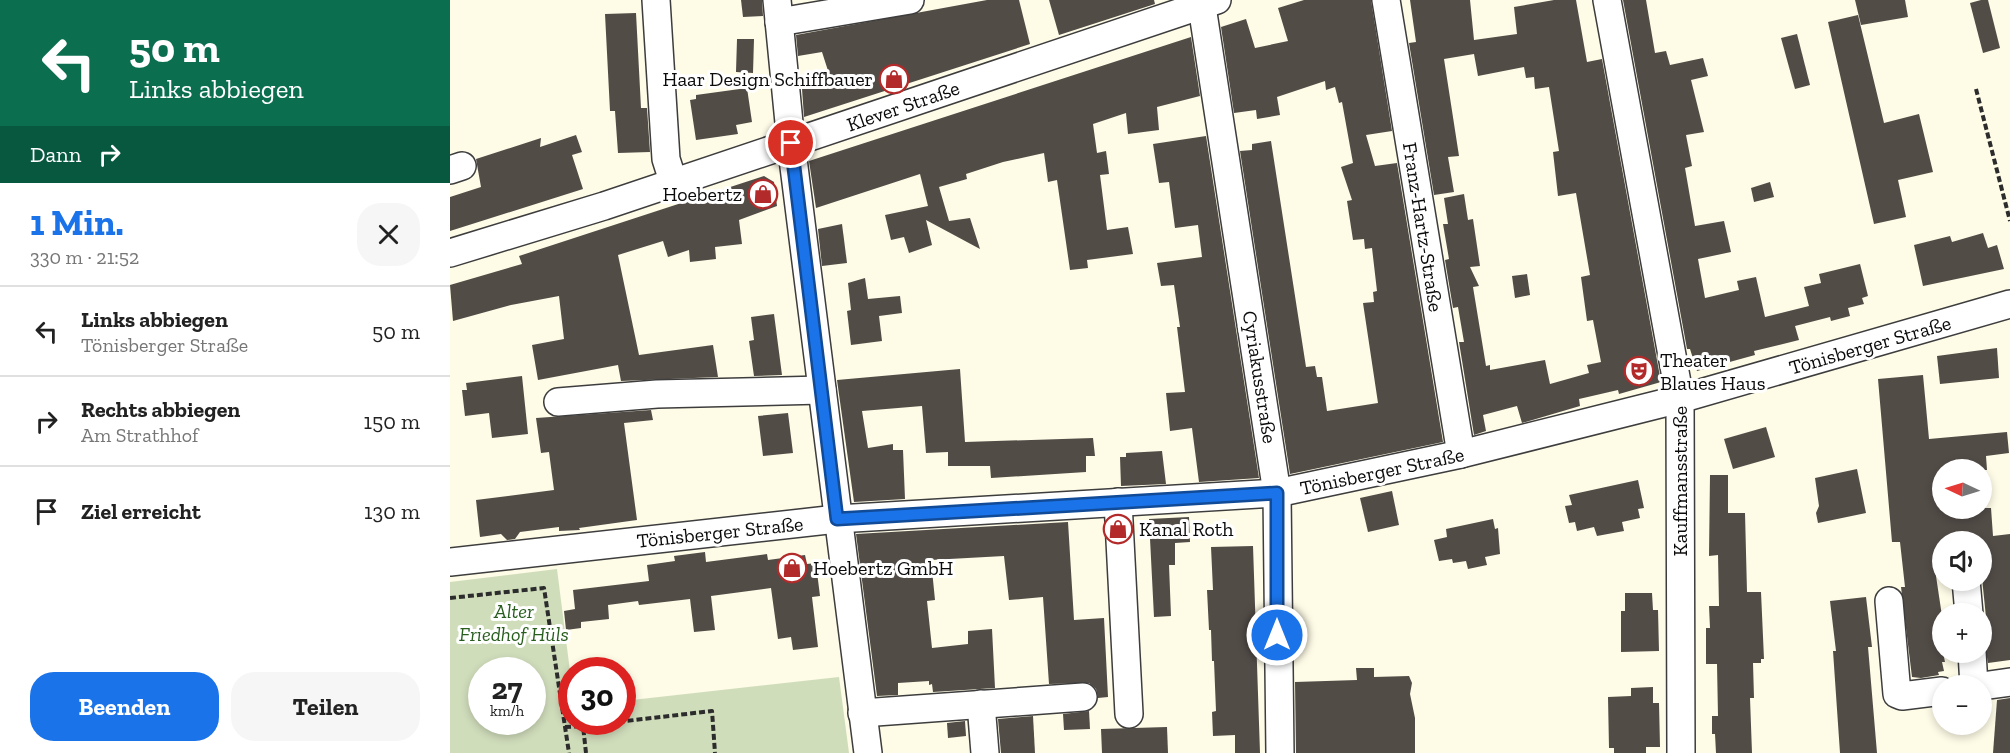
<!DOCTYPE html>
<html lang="de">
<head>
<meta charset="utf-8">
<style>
  :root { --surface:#fff; --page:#f6f6f6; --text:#222; --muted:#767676; --line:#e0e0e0; --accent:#1a73e8 }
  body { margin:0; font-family:"Zilla Slab",serif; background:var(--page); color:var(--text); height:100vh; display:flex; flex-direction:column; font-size:22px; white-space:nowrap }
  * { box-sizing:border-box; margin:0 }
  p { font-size:20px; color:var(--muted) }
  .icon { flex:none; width:33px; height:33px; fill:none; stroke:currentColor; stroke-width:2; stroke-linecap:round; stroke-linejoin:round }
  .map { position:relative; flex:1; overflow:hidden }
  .side { display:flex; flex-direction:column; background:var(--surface); width:450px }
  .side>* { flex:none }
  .hud { background:#0b6e4f; color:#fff; overflow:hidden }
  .needle { width:39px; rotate:274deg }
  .controls { position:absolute; left:1482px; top:459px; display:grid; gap:12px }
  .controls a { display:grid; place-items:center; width:60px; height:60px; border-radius:50%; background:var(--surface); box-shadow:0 3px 9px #0003; font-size:30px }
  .speed { position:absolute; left:18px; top:657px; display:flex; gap:12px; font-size:30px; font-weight:700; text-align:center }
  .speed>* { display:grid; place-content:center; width:78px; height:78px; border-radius:50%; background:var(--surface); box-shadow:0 3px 9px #0003; line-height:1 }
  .speed small { font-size:15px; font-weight:400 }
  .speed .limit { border:9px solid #d22; background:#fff; color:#111 }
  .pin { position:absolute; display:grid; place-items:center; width:51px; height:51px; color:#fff; margin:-26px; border:3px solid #fff; border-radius:50%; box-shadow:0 2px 6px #0007 }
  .me { position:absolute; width:66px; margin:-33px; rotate:0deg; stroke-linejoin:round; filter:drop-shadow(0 0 4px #0008) }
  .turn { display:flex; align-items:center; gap:21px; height:126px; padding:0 30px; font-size:27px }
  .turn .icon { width:78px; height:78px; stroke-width:2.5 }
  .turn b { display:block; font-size:42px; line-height:51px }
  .then { display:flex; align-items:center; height:57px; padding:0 30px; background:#0003; gap:12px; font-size:22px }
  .round { display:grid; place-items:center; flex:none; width:63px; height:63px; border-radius:24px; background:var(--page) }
  .headline { display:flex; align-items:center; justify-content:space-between; height:102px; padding:0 30px }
  h1 { font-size:36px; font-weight:800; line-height:45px; color:var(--accent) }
  .button { display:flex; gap:12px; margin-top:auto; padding:12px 30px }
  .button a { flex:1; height:69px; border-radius:24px; background:var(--accent); color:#fff; font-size:24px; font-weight:800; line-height:69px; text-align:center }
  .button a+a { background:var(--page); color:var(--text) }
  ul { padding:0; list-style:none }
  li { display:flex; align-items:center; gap:18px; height:90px; padding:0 30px; border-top:2px solid var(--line) }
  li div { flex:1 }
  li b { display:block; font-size:22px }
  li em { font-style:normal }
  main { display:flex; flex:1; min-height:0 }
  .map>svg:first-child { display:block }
  .cemetery { fill:#d0ddbb; fill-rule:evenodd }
  .building { fill:#524c47 }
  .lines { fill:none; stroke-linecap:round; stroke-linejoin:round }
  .minor-casing { stroke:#3d3d3d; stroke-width:30 }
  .path { stroke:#2c2c2c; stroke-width:4; stroke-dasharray:6 3; stroke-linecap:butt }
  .minor { stroke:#fff; stroke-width:27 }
  .route-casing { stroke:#114b97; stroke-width:15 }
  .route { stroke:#1a73e8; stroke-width:10 }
  .labels { text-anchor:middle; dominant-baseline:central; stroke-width:6; stroke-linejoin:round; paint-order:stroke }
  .poi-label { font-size:20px; fill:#0a0a0a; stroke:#fff; text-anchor:start }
  .street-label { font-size:20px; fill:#0a0a0a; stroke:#fff }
  .park-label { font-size:20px; font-style:italic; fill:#285d1e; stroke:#fff }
</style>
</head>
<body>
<main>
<section class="side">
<div class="hud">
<div class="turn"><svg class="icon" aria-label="left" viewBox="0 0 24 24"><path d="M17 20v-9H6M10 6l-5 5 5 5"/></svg><div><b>50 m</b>Links abbiegen</div></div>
<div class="then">Dann<svg class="icon" aria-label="right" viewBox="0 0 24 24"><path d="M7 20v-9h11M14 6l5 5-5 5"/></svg></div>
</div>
<div class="headline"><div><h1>1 Min.</h1><p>330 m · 21:52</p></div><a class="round"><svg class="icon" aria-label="close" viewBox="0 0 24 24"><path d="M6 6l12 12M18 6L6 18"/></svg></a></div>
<ul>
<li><svg class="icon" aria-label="left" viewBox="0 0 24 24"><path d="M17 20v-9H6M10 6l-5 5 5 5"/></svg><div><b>Links abbiegen</b><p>Tönisberger Straße</p></div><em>50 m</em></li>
<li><svg class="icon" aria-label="right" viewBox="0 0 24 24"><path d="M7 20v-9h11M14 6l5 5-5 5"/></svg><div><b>Rechts abbiegen</b><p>Am Strathhof</p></div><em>150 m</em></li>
<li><svg class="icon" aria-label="arrive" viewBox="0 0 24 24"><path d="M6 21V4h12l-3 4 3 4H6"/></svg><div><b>Ziel erreicht</b></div><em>130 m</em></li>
</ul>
<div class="button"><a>Beenden</a><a>Teilen</a></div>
</section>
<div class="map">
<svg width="1560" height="753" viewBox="0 0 1560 753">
  <rect width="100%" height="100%" fill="#fefbe7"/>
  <path class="cemetery" d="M 107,569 L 121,679 L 122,722 L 172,722 L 173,701 L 389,677 L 399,753 L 0,753 L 0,582 ZM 32,670 L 82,670 L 82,722 L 32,722 Z"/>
  <g class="building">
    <polygon points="291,0 312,0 313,16 293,17"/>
    <polygon points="537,0 569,0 580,44 354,117 352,89 381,80 372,52 348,56 346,35"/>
    <polygon points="599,0 704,0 705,4 609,35"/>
    <polygon points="854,0 921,0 942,131 916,135 925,166 947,163 993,442 840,474 790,151 802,150 802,144 821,141 856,367 865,366 867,377 872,377 877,411 928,403 913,303 924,302 923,292 927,291 922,248 915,249 914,239 903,240 897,201 902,200 891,167 903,163 892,102 889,103 885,87 876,90 875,81 827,97 830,115 807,119 806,110 784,113 771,27 796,19 805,48 838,41 828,8"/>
    <polygon points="960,0 1020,0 1024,40 1067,34 1064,7 1104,0 1126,0 1137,62 1152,59 1211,382 1169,394 1168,390 1129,399 1130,406 1072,423 1067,406 1033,415 1036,431 1024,435 1009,342 1014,342 1008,307 1003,308 995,260 999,259 993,224 998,224 994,198 1014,194 1018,220 1023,219 1030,266 1020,267 1029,286 1023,287 1036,366 1040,365 1040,370 1095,360 1100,384 1139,373 1137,365 1151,362 1143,320 1137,321 1131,277 1140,275 1126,193 1108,196 1103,152 1109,151 1099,87 1085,89 1084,77 1076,78 1074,67 1028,76 1024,54 994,59 1009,156 998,157 1004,192 984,195 959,43 966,42"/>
    <polygon points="1173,0 1196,0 1205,53 1216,51 1220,65 1253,58 1258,76 1241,80 1254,132 1236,135 1242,166 1235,168 1245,226 1274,221 1281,252 1248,259 1255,298 1289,290 1287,281 1306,277 1315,317 1359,306 1354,287 1371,283 1369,274 1410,264 1418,296 1412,298 1414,304 1398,308 1400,316 1381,321 1380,317 1345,326 1349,340 1304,351 1305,355 1247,371 1240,349 1237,349"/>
    <polygon points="1405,0 1455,0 1458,17 1411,25"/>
    <polygon points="1531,0 1538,0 1550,48 1533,53 1520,3"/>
    <polygon points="186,13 191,108 197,108 200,152 168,153 165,111 160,111 155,14"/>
    <polygon points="1408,15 1434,123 1469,114 1483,172 1448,180 1456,217 1424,224 1378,22"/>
    <polygon points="1347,34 1360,85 1345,89 1331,38"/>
    <polygon points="741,37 750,96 707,107 709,130 678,134 676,113 643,124 647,153 656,151 659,174 650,175 657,230 678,227 683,254 637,260 638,268 620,270 607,180 598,182 594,153 553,162 516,174 517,179 489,187 499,221 520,218 530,249 476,220 482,245 459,253 454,237 441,240 435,215 478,206 470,174 366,208 359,161"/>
    <polygon points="287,39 304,39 303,73 286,72"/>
    <polygon points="297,88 302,122 286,125 288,134 246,140 240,100 246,99 246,95"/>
    <polygon points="126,135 132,152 122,155 133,189 0,231 0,197 31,187 26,159 91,138 90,147"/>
    <polygon points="756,136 809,478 749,482 742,428 720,431 716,393 735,392 727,327 730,327 724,285 711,286 707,263 752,257 748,225 725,228 719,182 709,183 703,144"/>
    <polygon points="314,176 324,182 327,206 289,220 292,244 265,247 266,259 240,262 239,250 218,257 213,241 168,255 189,355 263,345 268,377 171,381 168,365 88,380 82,345 114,339 109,296 61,305 3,321 0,285 72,264 69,256"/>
    <polygon points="1320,182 1324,197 1304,202 1301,188"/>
    <polygon points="392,224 397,263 372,266 368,229"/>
    <polygon points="1533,233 1538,248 1547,245 1554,269 1473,286 1464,245 1500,236 1502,242"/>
    <polygon points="1077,274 1080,295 1065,298 1062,276"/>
    <polygon points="415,278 418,299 450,296 452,313 429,316 432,341 401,345 397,311 401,310 398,283"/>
    <polygon points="324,314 332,375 304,376 299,341 304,340 301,317"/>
    <polygon points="1547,348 1549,378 1490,384 1487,356"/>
    <polygon points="510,369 515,442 643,438 645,456 636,456 636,472 541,478 540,466 498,466 498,452 476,453 472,406 412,411 418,448 443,444 443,450 453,450 455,499 404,502 387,380"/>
    <polygon points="1473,375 1479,439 1557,432 1559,453 1536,456 1537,470 1492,470 1492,508 1541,508 1543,536 1560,534 1560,660 1538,663 1532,628 1537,627 1532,578 1532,542 1492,542 1492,555 1483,556 1492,616 1486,618 1495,662 1492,662 1494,671 1488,672 1489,675 1471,678 1462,677 1451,587 1455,587 1450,542 1442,542 1428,379"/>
    <polygon points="72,376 78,434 42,438 39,413 15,416 12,390 17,390 16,383"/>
    <polygon points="201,410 203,420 174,423 187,520 129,528 130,530 109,531 109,527 70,532 65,539 57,540 51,534 30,537 26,500 104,490 99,452 91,453 86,418"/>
    <polygon points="338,413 343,453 313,456 308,416"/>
    <polygon points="1316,427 1325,457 1283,469 1274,439"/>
    <polygon points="712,451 716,484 671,486 670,457 676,457 676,453"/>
    <polygon points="1407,469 1416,513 1368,523 1366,513 1369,506 1365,478"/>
    <polygon points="1260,475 1278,475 1278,513 1295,513 1297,592 1311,592 1314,659 1311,659 1311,663 1303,663 1304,698 1300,698 1302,753 1266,753 1265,734 1262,734 1262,716 1268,716 1267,664 1256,664 1256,628 1260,628 1259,606 1269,606 1268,555 1259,556"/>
    <polygon points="1188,480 1194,508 1188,509 1190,518 1172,522 1174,531 1147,536 1144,527 1127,531 1125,522 1119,523 1115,506 1122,505 1119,495"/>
    <polygon points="942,491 949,525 918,532 910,498"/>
    <polygon points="739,517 740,542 725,543 725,565 719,565 721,616 704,617 699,519"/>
    <polygon points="1043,519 1045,529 1048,528 1050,554 1035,557 1037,565 1018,569 1016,561 1003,563 1002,559 989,561 984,540 997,537 996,529"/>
    <polygon points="618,522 624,620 654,618 658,697 648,698 646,689 639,683 599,684 593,597 559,600 554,556 481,560 485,600 477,601 482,648 518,644 518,631 542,629 545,688 483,692 482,684 479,685 479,681 448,683 448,695 427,696 406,534"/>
    <polygon points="803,546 810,753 785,753 785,735 763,736 762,712 766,711 764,661 762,661 761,630 759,630 757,590 763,590 761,547"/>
    <polygon points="255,552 256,562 317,554 318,560 355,555 357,564 365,563 367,572 370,596 362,597 368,647 343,650 341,637 328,639 321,588 261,596 265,630 244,632 240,599 189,605 188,601 158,605 159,619 131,622 131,628 116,630 114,611 125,609 123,590 199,581 197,565 225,561 224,556"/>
    <polygon points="1175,593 1202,593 1203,610 1208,610 1209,651 1171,652 1171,611 1175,611"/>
    <polygon points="1416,597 1422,647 1418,647 1427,753 1390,753 1383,651 1386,651 1380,601"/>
    <polygon points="906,668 924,668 924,677 959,676 962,683 960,694 965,718 965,753 846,753 845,682 907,680"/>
    <polygon points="1203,687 1203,703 1209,703 1210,747 1196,747 1196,753 1164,753 1164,748 1159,748 1158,697 1181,696 1181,688"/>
    <polygon points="1560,698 1560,753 1543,753 1547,700"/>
    <polygon points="639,711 640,729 614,730 613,714"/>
    <polygon points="583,716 585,753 551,753 548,719"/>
    <polygon points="515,721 516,736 498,738 497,723"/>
    <polygon points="717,727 718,753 652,753 651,729"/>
  </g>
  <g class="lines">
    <g class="minor-casing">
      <g id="minor">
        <polyline points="206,0 216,159 223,181"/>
        <polyline points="327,0 341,143 418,753"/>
        <polyline points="751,0 827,493 830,753"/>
        <polyline points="936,0 1011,454"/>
        <polyline points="1157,0 1230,399 1231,753"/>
        <polyline points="329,22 460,0"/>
        <polyline points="0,170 12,166"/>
        <polyline points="0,253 154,206 767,0"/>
        <polyline points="108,402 207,394 372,390"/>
        <polyline points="668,502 679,714"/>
        <polyline points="0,562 387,519 827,493 1011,454 1230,399 1560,304"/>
        <polyline points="1516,580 1519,614"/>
        <polyline points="1439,601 1447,694 1452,696 1492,691"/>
        <polyline points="1522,652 1524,686"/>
        <polyline points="1532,686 1560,682"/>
        <polyline points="531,704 535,753"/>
        <polyline points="412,713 633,697"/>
      </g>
    </g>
    <g class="path">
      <polyline points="1526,89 1560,221"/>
      <polyline points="0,598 94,588 119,753"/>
      <polyline points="115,727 133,726"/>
      <polyline points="136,753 133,726 262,711 265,753"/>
    </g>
    <use href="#minor" class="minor"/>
  </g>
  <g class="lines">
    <g class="route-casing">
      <polyline id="route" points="341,143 387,519 827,493 827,635"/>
    </g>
    <use href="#route" class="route"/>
  </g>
  <defs>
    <g id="shop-ring" transform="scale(1.5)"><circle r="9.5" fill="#fff" stroke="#b22a29" stroke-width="1.5"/><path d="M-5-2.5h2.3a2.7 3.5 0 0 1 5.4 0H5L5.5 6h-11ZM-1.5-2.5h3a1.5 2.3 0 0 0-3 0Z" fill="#b22a29"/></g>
    <g id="theatre-ring" transform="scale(1.5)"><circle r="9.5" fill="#fff" stroke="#b22a29" stroke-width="1.5"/><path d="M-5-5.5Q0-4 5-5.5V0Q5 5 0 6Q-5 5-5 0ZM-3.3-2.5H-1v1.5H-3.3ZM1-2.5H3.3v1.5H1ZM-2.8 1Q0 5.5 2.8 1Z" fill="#b22a29"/></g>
  </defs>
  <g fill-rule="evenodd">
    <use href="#shop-ring" x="444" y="79"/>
    <use href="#shop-ring" x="313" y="194"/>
    <use href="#theatre-ring" x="1189" y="371"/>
    <use href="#shop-ring" x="668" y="529"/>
    <use href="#shop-ring" x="342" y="568"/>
  </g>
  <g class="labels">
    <g class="poi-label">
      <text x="423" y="79" text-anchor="end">Haar Design Schiffbauer</text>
      <text x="292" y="194" text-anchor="end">Hoebertz</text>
      <text x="1210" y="360">Theater<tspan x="1210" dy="23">Blaues Haus</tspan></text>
      <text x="689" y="529">Kanal Roth</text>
      <text x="363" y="568">Hoebertz GmbH</text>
    </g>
    <g class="street-label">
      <text transform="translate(453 106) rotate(-19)">Klever Straße</text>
      <text transform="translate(973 227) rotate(81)">Franz-Hartz-Straße</text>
      <text transform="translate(1420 345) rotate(-16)">Tönisberger Straße</text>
      <text transform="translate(810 377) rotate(81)">Cyriakusstraße</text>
      <text transform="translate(932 471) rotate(-12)">Tönisberger Straße</text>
      <text transform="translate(1230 481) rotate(-90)">Kauffmansstraße</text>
      <text transform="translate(270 532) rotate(-6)">Tönisberger Straße</text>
    </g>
    <g class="park-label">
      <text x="64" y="611">Alter<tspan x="64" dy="23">Friedhof Hüls</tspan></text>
    </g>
  </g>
</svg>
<div class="controls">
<a><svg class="needle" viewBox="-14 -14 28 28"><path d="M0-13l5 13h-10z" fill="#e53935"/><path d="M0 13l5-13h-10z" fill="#767676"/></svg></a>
<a><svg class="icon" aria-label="sound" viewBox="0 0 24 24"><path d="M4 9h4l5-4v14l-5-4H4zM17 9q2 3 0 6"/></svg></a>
<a>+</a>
<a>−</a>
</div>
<div class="speed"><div>27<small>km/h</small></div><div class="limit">30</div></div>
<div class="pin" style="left:341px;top:143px;background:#d93025"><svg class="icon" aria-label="arrive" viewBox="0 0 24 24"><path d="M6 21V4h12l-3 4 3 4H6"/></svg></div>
<svg class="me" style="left:827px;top:635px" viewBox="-20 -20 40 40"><circle r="17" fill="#1a73e8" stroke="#fff" stroke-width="3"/><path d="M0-11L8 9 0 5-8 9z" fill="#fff"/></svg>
</div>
</main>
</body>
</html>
